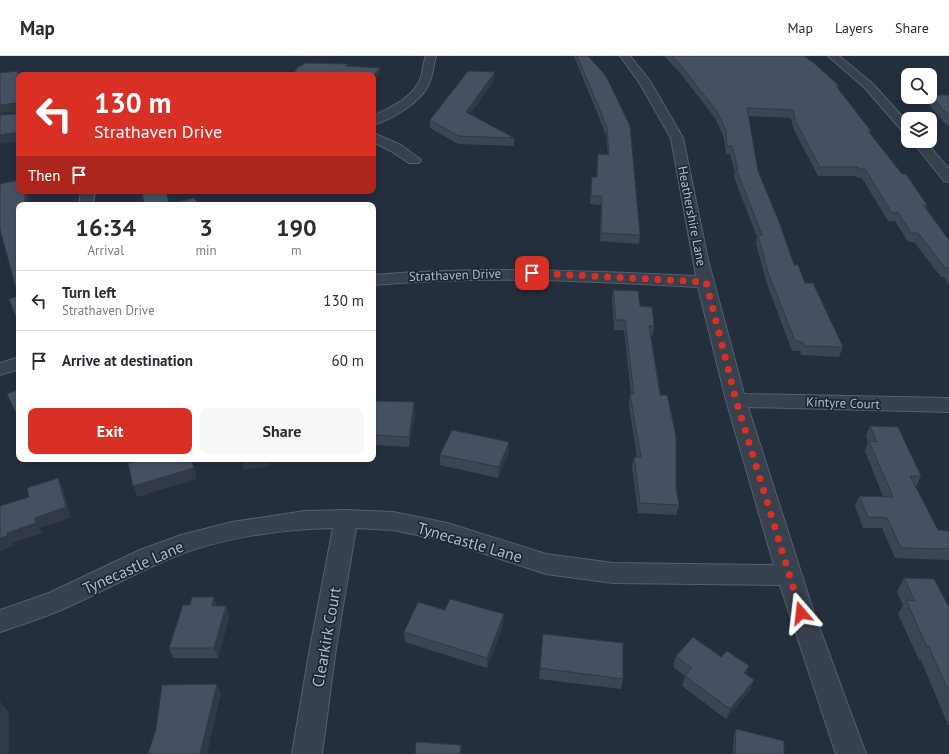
<!DOCTYPE html>
<html lang="en">
<head>
<meta charset="utf-8">
<style>
  :root { --surface:#fff; --page:#f7f7f7; --text:#2b2b33; --muted:#7c7c81; --line:#e1e1e2; --accent:#d93025 }
  body { margin:0; font-family:"PT Sans",sans-serif; background:var(--page); color:var(--text); height:100vh; display:flex; flex-direction:column; font-size:15px; white-space:nowrap }
  * { box-sizing:border-box; margin:0 }
  p { font-size:13px; color:var(--muted) }
  .icon { flex:none; width:22px; height:22px; fill:none; stroke:currentColor; stroke-width:2; stroke-linecap:round; stroke-linejoin:round }
  .map { position:relative; flex:1; overflow:hidden }
  .details { position:absolute; left:16px; top:146px; width:360px; height:260px; display:flex; flex-direction:column; background:var(--surface); border-radius:8px; box-shadow:0 2px 6px #0003 }
  .details>* { flex:none }
  .guide { position:absolute; left:16px; top:16px; width:360px; height:122px; border-radius:8px; box-shadow:0 2px 6px #0003; background:#d93025; color:#fff; overflow:hidden }
  .controls { position:absolute; left:901px; top:12px; display:grid; gap:8px }
  .controls a { display:grid; place-items:center; width:36px; height:36px; border-radius:8px; background:var(--surface); box-shadow:0 2px 6px #0003; font-size:20px }
  .pin { position:absolute; display:grid; place-items:center; width:34px; height:34px; color:#fff; margin:-17px; border-radius:8px; box-shadow:0 2px 6px #0006 }
  .me { position:absolute; width:44px; margin:-22px; rotate:343deg; stroke-linejoin:round; filter:drop-shadow(0 0 3px #0008) }
  .turn { display:flex; align-items:center; gap:14px; height:84px; padding:0 12px; font-size:18px }
  .turn .icon { width:52px; height:52px; stroke-width:2.5 }
  .turn b { display:block; font-size:28px; line-height:34px }
  .then { display:flex; align-items:center; height:38px; padding:0 12px; background:#0003; gap:8px; font-size:15px }
  .eta { display:flex; justify-content:space-evenly; align-items:center; height:68px; text-align:center }
  .eta b { font-size:24px; font-weight:700; line-height:28px }
  .primary-button { display:flex; gap:8px; margin-top:auto; padding:8px 12px }
  .primary-button a { flex:1; height:46px; border-radius:8px; background:var(--accent); color:#fff; font-size:16px; font-weight:700; line-height:46px; text-align:center }
  .primary-button a+a { background:var(--page); color:var(--text) }
  ul { padding:0; list-style:none }
  li { display:flex; align-items:center; gap:12px; height:60px; padding:0 12px; border-top:1px solid var(--line) }
  li div { flex:1 }
  li b { display:block; font-size:15px }
  li em { font-style:normal }
  header { display:flex; align-items:center; gap:24px; box-sizing:border-box; height:56px; padding:0 20px; background:var(--surface); border-bottom:1px solid var(--line) }
  header strong { font-size:19px }
  nav { display:flex; gap:22px; margin-inline-start:auto; font-size:14px }
  .map>svg:first-child { display:block }
  .lines { fill:none; stroke-linecap:round; stroke-linejoin:round }
  .minor-casing { stroke:#565f6c; stroke-width:2 }
  .minor { fill:#38414e; fill-rule:evenodd }
  .wall { fill:#3b4654 }
  .shaded-wall { fill:#303945 }
  .building { fill:#455162; stroke:#303945 }
  .route { stroke:#d93025; stroke-width:7; stroke-dasharray:0 12.6 }
  .labels { text-anchor:middle; dominant-baseline:central; stroke-width:3.5; stroke-linejoin:round; paint-order:stroke }
  .street-label { font-size:13px; fill:#b4bcc9; stroke:#1d2633 }
  .near-street-label { font-size:16px; fill:#b4bcc9; stroke:#1d2633 }
</style>
</head>
<body>
<header>
<strong>Map</strong>
<nav><a>Map</a><a>Layers</a><a>Share</a></nav>
</header>
<div class="map">
<svg width="949" height="698" viewBox="0 0 949 698">
  <rect width="100%" height="100%" fill="#242f3e"/>
  <g class="lines">
    <g class="minor-casing">
      <g id="minor">
        <path d="M 426,0 L 436,0 C 433,10 433,21 428,30 C 419,47 391,64 373,69 L 373,60 C 391,51 414,42 421,21 C 423,14 423,7 426,0 Z"/>
        <path d="M 620,0 L 630,0 L 650,25 L 683,82 L 708,204 L 744,338 L 949,342 L 949,356 L 748,351 L 814,557 L 866,698 L 836,698 L 780,529 L 613,527 L 546,518 L 446,485 L 393,474 L 356,472 L 336,592 L 322,698 L 292,698 L 310,592 L 333,472 C 287,473 236,480 192,494 C 149,509 110,532 68,551 C 46,561 23,568 0,576 L 0,554 L 49,537 L 140,494 L 181,479 L 232,466 L 305,455 L 346,454 L 393,456 L 447,467 L 546,498 L 613,507 L 774,509 L 726,344 L 698,231 C 590,225 482,219 373,229 L 373,219 C 481,210 588,215 696,220 L 671,82 L 639,26 Z"/>
        <polygon points="828,0 839,0 873,28 908,67 908,78 904,77 865,32"/>
        <polygon points="373,77 401,89 421,104 419,107 409,107 391,95 373,86"/>
        <polygon points="912,85 925,85 949,113 949,126 944,125"/>
        <polygon points="81,135 95,135 93,149 79,149"/>
        <polygon points="19,301 19,313 0,319 0,307"/>
      </g>
    </g>
    <use href="#minor" class="minor"/>
  </g>
  <g class="wall">
    <polygon points="574,0 588,0 640,179 639,188 600,185 601,149 590,148 591,129 592,121 596,121 598,98 608,98 606,79"/>
    <polygon points="664,0 804,0 839,30 838,33 871,75 870,78 927,149 926,152 949,184 949,229 944,221 941,221 914,186 908,186 895,165 888,165 862,122 856,121 855,120 818,120 794,74 791,62 748,60 758,115 794,209 843,291 839,301 801,299 800,295 792,295 766,225 756,188 757,181 734,121 735,117 730,98 726,98 724,82 715,62 680,17"/>
    <polygon points="494,24 470,58 514,82 514,90 458,88 430,72 430,64"/>
    <polygon points="930,39 949,39 949,69 946,69 928,47"/>
    <polygon points="613,234 640,250 654,270 652,280 651,280 679,449 676,459 638,457 632,411 634,401 637,401 629,349 630,338 631,338 624,274 614,274 612,244"/>
    <polygon points="373,345 415,357 409,391 376,389 373,400"/>
    <polygon points="870,370 921,420 916,431 938,474 949,477 949,504 895,502 882,472 863,472 855,450 859,440 883,440 865,395 868,386 866,380"/>
    <polygon points="509,396 498,422 440,409 440,399"/>
    <polygon points="904,522 949,551 949,669 948,669 921,604 919,604 898,558 903,549 897,536"/>
    <polygon points="217,550 226,550 229,561 218,602 173,602 169,592"/>
    <polygon points="445,554 503,569 487,612 405,586 404,576"/>
    <polygon points="543,578 623,623 621,633 539,623"/>
    <polygon points="676,600 721,601 749,610 746,618 754,624 750,634 726,663 682,630 685,620 673,611"/>
    <polygon points="736,673 784,698 733,698 734,678"/>
  </g>
  <g class="shaded-wall">
    <polygon points="380,12 380,17 373,25 373,20"/>
    <polygon points="18,15 20,19 19,19 19,31 17,25"/>
    <polygon points="495,16 494,24 466,64 466,56"/>
    <polygon points="16,47 19,55 0,57 0,49"/>
    <polygon points="19,76 19,85 0,88 0,79"/>
    <polygon points="19,96 19,104 16,97"/>
    <rect x="25" y="135" width="3" height="14"/>
    <polygon points="414,346 415,357 409,391 409,381"/>
    <polygon points="19,356 19,364 16,357"/>
    <polygon points="374,379 376,389 373,400 373,385"/>
    <polygon points="509,386 509,396 498,422 499,411"/>
    <polygon points="191,403 197,423 137,441 133,430"/>
    <polygon points="245,403 289,403 270,406 270,410 244,414 242,404"/>
    <polygon points="58,422 63,432 71,462 40,472 42,477 13,487 13,490 0,495 0,482 7,477 35,462"/>
    <polygon points="214,541 218,551 212,550"/>
    <polygon points="226,550 229,561 218,602 214,592"/>
    <polygon points="504,558 503,569 487,612 487,602"/>
    <polygon points="749,610 745,620 744,617"/>
    <polygon points="754,624 750,634 726,663 730,653"/>
    <polygon points="217,628 221,638 207,698 200,698"/>
    <polygon points="0,645 9,657 9,698 0,698"/>
  </g>
  <g class="building">
    <polygon points="577,0 588,0 606,20 630,70 640,179 601,177 602,140 591,140 592,121 597,121 598,98 609,99 607,71"/>
    <polygon points="672,0 804,0 815,8 839,30 836,30 871,75 868,75 902,118 906,118 927,149 923,149 949,184 949,213 948,212 945,212 918,177 911,177 898,156 892,157 865,113 859,113 858,111 820,111 796,66 793,54 747,52 758,115 780,168 794,209 798,209 805,227 813,227 843,291 805,290 803,286 795,285 768,216 758,179 762,179 736,113 738,113 732,90 727,90 726,74 716,54 681,10"/>
    <polygon points="304,7 349,8 345,10 380,12 373,20 373,19 292,19 299,10 302,10"/>
    <polygon points="18,15 17,25 19,25 19,76 0,79 0,59 16,58 18,56 18,48 16,47 0,49 0,17"/>
    <polygon points="468,15 495,16 466,56 514,82 458,80 430,64"/>
    <polygon points="139,16 137,18 154,19 72,19 72,18"/>
    <polygon points="930,39 949,39 949,60"/>
    <polygon points="19,124 19,135 25,135 25,149 19,149 19,263 17,264 9,243 18,240 0,173 0,128"/>
    <polygon points="142,135 166,135 169,148 194,142 199,149 144,149"/>
    <polygon points="613,234 638,235 640,250 652,251 654,270 649,270 660,339 667,339 676,380 676,432 679,449 640,447 634,401 641,401 630,338 634,338 625,264 616,264"/>
    <polygon points="19,333 19,356 16,357 7,338"/>
    <polygon points="373,345 414,346 409,381 374,379 373,385"/>
    <polygon points="870,370 898,371 921,420 910,420 938,474 948,475 949,477 949,493 901,492 887,462 868,461 859,440 893,441 869,385 877,386"/>
    <polygon points="452,374 509,386 499,411 440,399"/>
    <polygon points="145,403 191,403 194,412 133,430 128,407"/>
    <polygon points="58,422 66,451 35,462 36,467 7,477 7,480 0,482 0,450 29,441 27,432"/>
    <polygon points="904,522 934,523 949,551 949,636 929,591 927,591 906,544 915,545"/>
    <polygon points="192,541 214,541 212,550 226,550 214,592 169,592 183,549 190,549"/>
    <polygon points="450,543 504,558 487,602 404,576 418,546 445,554"/>
    <polygon points="543,578 623,587 623,623 540,612"/>
    <polygon points="693,581 721,601 727,595 749,610 744,617 754,624 730,653 685,620 692,612 676,600"/>
    <polygon points="217,628 200,698 148,698 156,673 162,629"/>
    <polygon points="736,673 784,685 784,698 735,698"/>
    <polygon points="416,686 461,689 460,698 415,698"/>
  </g>
  <g class="lines">
    <polyline class="route" points="532,217 706,226 736,344 801,557"/>
  </g>
  <g class="labels">
    <g class="street-label">
      <text transform="translate(692 160) rotate(79)">Heathershire Lane</text>
      <text transform="translate(455 219) rotate(-2)">Strathaven Drive</text>
      <text transform="translate(843 347) rotate(2)">Kintyre Court</text>
    </g>
    <g class="near-street-label">
      <text transform="translate(470 486) rotate(16)">Tynecastle Lane</text>
      <text transform="translate(133 511) rotate(-24)">Tynecastle Lane</text>
      <text transform="translate(326 581) rotate(-80)">Clearkirk Court</text>
    </g>
  </g>
</svg>
<div class="controls">
<a><svg class="icon" aria-label="search" viewBox="0 0 24 24"><circle cx="10" cy="10" r="6"/><path d="M15 15l6 6"/></svg></a>
<a><svg class="icon" aria-label="layers" viewBox="0 0 24 24"><path d="M12 4l9 5-9 5-9-5zM3 14l9 5 9-5"/></svg></a>
</div>
<div class="pin" style="left:532px;top:217px;background:#d93025"><svg class="icon" aria-label="arrive" viewBox="0 0 24 24"><path d="M6 21V4h12l-3 4 3 4H6"/></svg></div>
<svg class="me" style="left:801px;top:557px" viewBox="-20 -20 40 40"><path d="M0-17L14 15 0 8-14 15z" fill="#d93025" stroke="#fff" stroke-width="4"/></svg>
<div class="guide">
<div class="turn"><svg class="icon" aria-label="left" viewBox="0 0 24 24"><path d="M17 20v-9H6M10 6l-5 5 5 5"/></svg><div><b>130 m</b>Strathaven Drive</div></div>
<div class="then">Then<svg class="icon" aria-label="arrive" viewBox="0 0 24 24"><path d="M6 21V4h12l-3 4 3 4H6"/></svg></div>
</div>
<section class="details">
<div class="eta">
<div><b>16:34</b><p>Arrival</p></div>
<div><b>3</b><p>min</p></div>
<div><b>190</b><p>m</p></div>
</div>
<ul>
<li><svg class="icon" aria-label="left" viewBox="0 0 24 24"><path d="M17 20v-9H6M10 6l-5 5 5 5"/></svg><div><b>Turn left</b><p>Strathaven Drive</p></div><em>130 m</em></li>
<li><svg class="icon" aria-label="arrive" viewBox="0 0 24 24"><path d="M6 21V4h12l-3 4 3 4H6"/></svg><div><b>Arrive at destination</b></div><em>60 m</em></li>
</ul>
<div class="primary-button"><a>Exit</a><a>Share</a></div>
</section>
</div>
</body>
</html>
